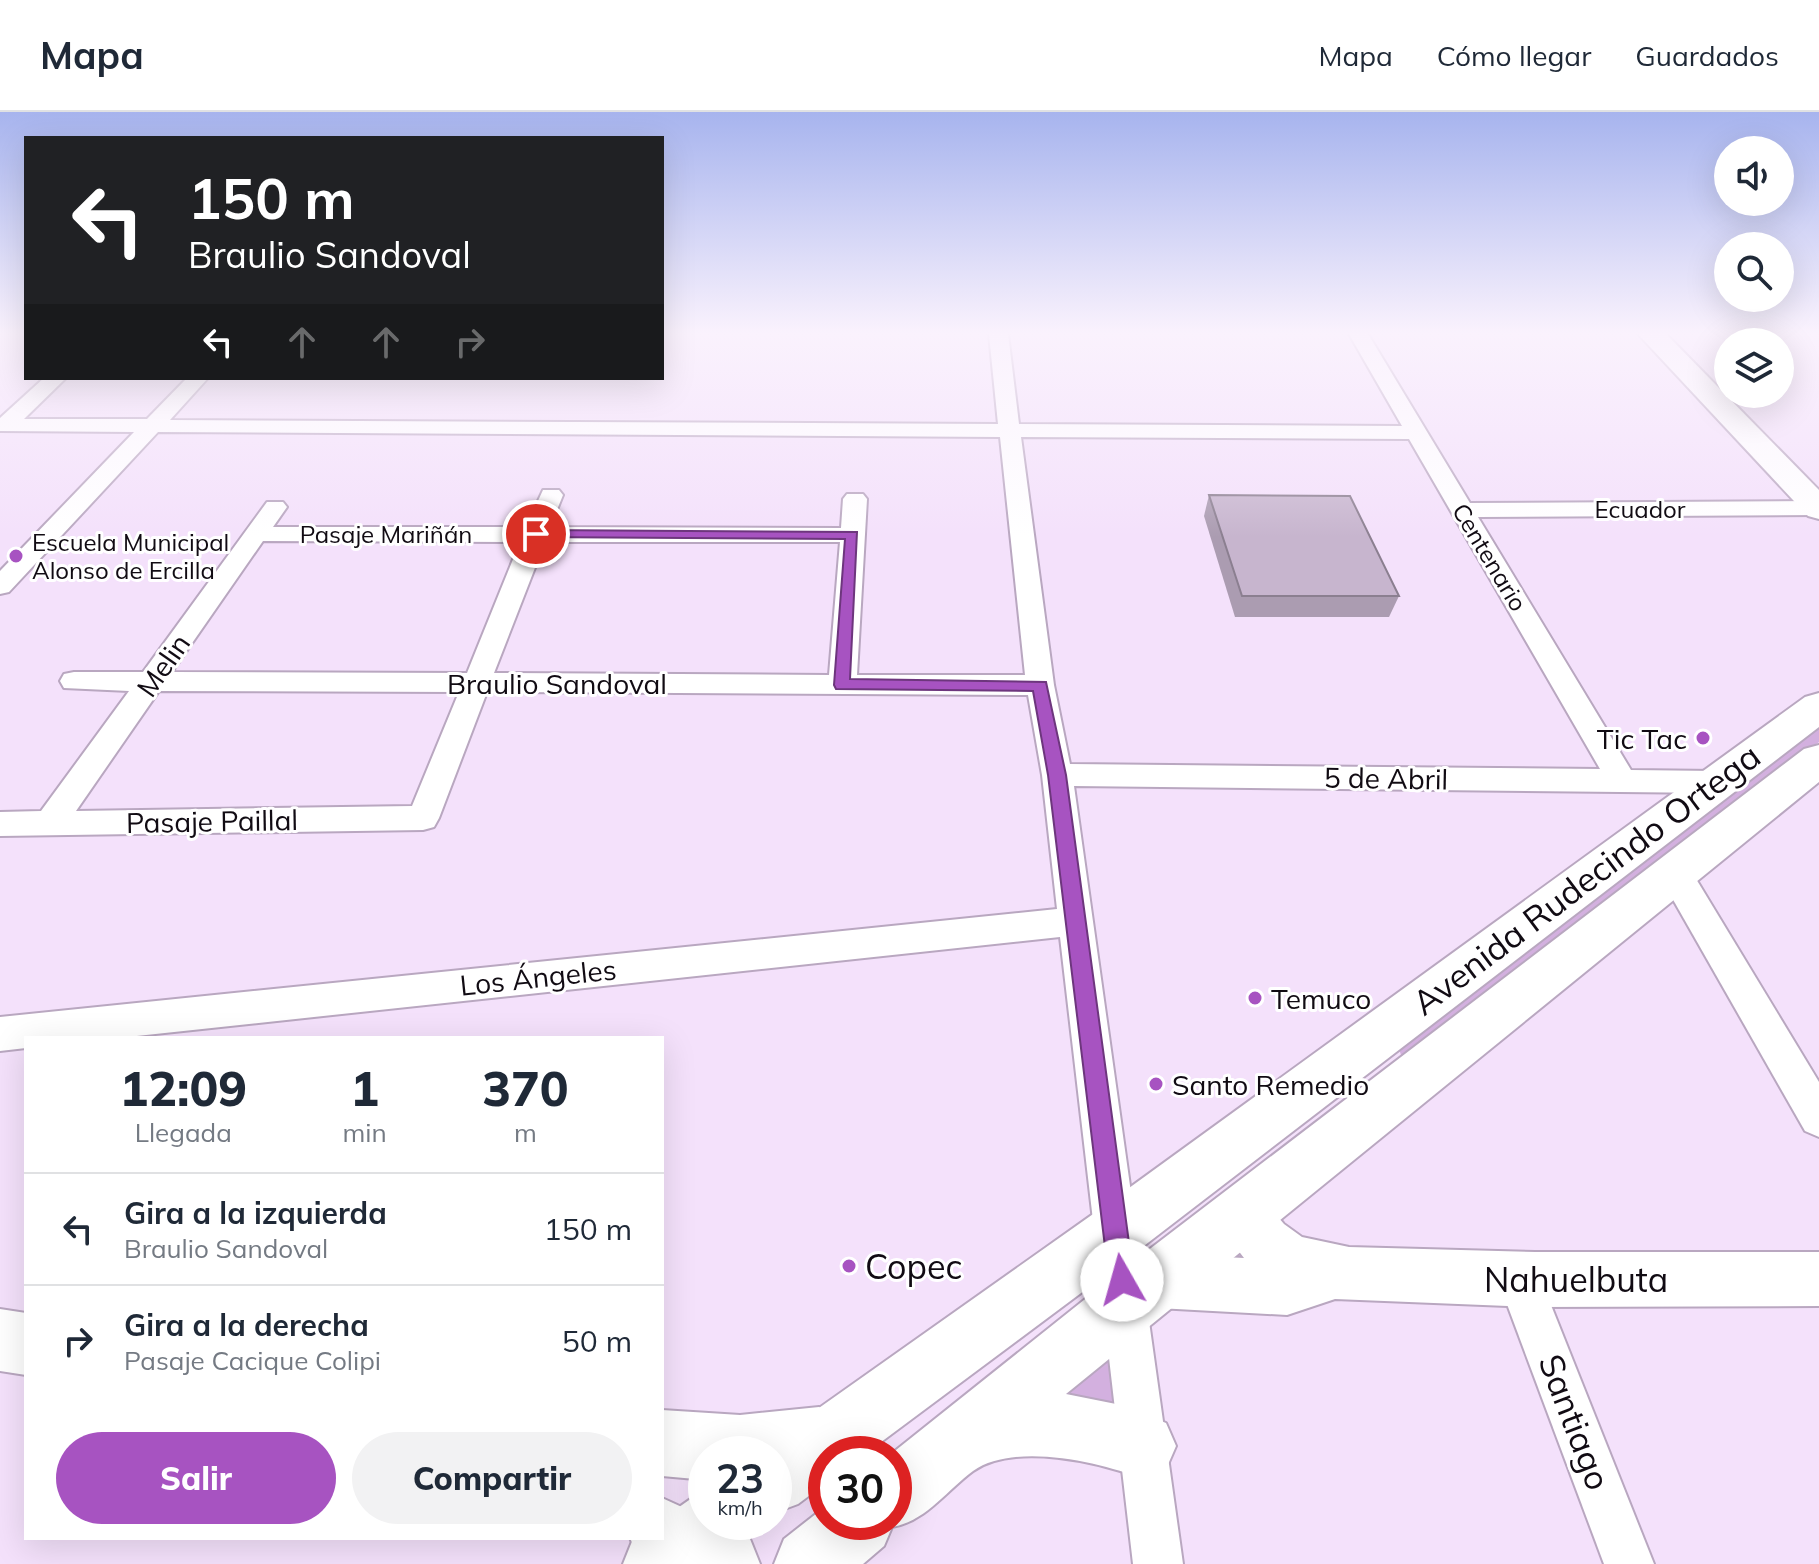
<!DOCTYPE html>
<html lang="es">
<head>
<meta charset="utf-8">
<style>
  :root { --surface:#fff; --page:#f2f2f3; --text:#1f2937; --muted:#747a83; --line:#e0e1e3; --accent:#a753c1 }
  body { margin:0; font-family:Mulish,sans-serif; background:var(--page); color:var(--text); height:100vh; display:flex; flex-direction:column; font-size:30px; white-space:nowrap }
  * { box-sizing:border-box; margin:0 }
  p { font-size:26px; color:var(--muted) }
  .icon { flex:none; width:44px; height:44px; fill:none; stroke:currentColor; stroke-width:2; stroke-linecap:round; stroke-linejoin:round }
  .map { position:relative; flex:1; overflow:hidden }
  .details { position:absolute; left:24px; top:924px; width:640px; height:504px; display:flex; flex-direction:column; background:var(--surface); border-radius:0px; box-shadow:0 8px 32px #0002 }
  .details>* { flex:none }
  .guide { position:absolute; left:24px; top:24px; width:640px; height:244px; border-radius:0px; box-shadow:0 8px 32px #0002; background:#202124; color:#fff; overflow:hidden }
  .controls { position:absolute; left:1714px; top:24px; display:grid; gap:16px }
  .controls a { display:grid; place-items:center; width:80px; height:80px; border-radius:50%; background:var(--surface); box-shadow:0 8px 32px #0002; font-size:40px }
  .speed { position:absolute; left:688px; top:1324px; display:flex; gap:16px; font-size:40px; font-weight:700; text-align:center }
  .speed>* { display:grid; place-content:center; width:104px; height:104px; border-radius:50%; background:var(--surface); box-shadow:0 8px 32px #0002; line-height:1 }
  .speed small { font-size:20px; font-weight:400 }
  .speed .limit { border:12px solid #d22; background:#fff; color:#111 }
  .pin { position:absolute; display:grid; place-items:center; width:68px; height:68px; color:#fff; margin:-34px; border:4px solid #fff; border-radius:50%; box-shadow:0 2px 8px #0007 }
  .me { position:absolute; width:88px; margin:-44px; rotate:353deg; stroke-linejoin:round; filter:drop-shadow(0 0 6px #0008) }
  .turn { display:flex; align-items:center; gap:28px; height:168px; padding:0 32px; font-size:36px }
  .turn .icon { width:104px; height:104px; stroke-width:2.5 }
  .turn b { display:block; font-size:56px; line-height:68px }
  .lanes { display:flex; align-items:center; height:76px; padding:0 32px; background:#0003; justify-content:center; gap:40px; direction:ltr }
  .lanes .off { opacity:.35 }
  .eta { display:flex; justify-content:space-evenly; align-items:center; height:136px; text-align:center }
  .eta b { font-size:48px; font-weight:800; line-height:56px }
  .action { display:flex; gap:16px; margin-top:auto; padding:16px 32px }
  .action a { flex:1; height:92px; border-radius:48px; background:var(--accent); color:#fff; font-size:32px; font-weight:800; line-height:92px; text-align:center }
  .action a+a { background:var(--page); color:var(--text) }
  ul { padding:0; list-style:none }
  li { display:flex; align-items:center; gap:24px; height:112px; padding:0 32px; border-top:2px solid var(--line) }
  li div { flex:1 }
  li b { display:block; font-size:30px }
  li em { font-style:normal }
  header { display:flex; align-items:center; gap:48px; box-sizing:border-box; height:112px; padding:0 40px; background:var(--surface); border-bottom:2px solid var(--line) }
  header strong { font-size:38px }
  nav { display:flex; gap:44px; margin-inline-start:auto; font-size:28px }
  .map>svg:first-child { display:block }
  .green { fill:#d3b0df }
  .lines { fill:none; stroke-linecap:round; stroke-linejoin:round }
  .minor-casing { stroke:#b9a7c0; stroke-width:4 }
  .tertiary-casing { stroke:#b9a7c0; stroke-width:4 }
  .secondary-casing { stroke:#b9a7c0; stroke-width:4 }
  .primary-casing { stroke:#b9a7c0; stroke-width:4 }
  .minor { fill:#fff; fill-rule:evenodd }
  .tertiary { fill:#fff; fill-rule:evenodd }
  .secondary { fill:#fff; fill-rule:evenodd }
  .primary { fill:#fff; fill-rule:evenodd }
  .wall { fill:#ab9cb1 }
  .building { fill:#c7b5ce; stroke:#8b7f90; stroke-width:2 }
  .route { fill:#a753c1; stroke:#6d367d; stroke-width:2 }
  .poi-dot { fill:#a753c1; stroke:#fff; stroke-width:3 }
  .labels { text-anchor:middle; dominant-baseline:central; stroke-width:6; stroke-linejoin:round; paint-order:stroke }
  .far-street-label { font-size:24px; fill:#110b13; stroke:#fff }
  .far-poi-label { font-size:24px; fill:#110b13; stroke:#fff; text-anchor:start }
  .street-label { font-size:28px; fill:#110b13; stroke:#fff }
  .poi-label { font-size:28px; fill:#110b13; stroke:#fff; text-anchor:start }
  .near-street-label { font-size:34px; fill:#110b13; stroke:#fff }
  .near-poi-label { font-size:34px; fill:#110b13; stroke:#fff; text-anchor:start }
</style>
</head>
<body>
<header>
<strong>Mapa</strong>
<nav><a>Mapa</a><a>Cómo llegar</a><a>Guardados</a></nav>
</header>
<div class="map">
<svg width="1819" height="1452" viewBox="0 0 1819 1452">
  <rect width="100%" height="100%" fill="#f4e1fb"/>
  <g class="green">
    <polygon points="1819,615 1819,630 1402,946 1397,931"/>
    <polygon points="1115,1241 1122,1301 1045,1298"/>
  </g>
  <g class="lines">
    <g class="minor-casing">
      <g id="minor">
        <path d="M 989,222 L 1008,222 L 1019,312 L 1402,314 L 1349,222 L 1368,222 L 1470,391 L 1819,389 L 1819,403 L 1478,405 L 1631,658 L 1716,659 L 1727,662 L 1731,670 L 1727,678 L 1716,681 L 1074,674 L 1183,1452 L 1133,1452 L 1060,825 L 118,926 L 26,926 L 26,936 L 0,939 L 0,905 L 1057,797 L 1042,663 L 1028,583 L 487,580 L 439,706 L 434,715 L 423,718 L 0,724 L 0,700 L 41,699 L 129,579 L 64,576 L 60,569 L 64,562 L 74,560 L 143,560 L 267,390 L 283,390 L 287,395 L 273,415 L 526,415 L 543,378 L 559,378 L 563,383 L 550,415 L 841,416 L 843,387 L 847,382 L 863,382 L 867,387 L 857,563 L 1025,563 L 1000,325 L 158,320 L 9,480 L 0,482 L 0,459 L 134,320 L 0,319 L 0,306 L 44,266 L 66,266 L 24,307 L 147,307 L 187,266 L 208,266 L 170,308 L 998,312 ZM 1021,325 L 1409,327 L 1600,657 L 1070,652 L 1054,573 ZM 263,429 L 520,430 L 467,561 L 172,560 ZM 545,430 L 840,430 L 829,563 L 494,561 ZM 159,579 L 459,580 L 412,694 L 76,699 Z"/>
        <polygon points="1675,748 1687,752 1819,970 1819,1025 1805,1019 1663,770 1659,761 1663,752"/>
        <polygon points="1520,1146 1535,1153 1654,1452 1604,1452 1498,1168 1505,1153"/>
      </g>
    </g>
    <g class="tertiary-casing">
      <polygon id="tertiary" points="1242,1076 1260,1084 1284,1112 1302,1125 1349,1135 1535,1140 1819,1140 1819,1194 1535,1195 1335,1187 1287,1203 1158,1196 1139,1188 1131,1169 1139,1150 1158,1142 1244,1146 1224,1120 1216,1102 1224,1084"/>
    </g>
    <g class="secondary-casing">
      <g id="secondary">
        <polygon points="1638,222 1666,222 1819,378 1819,407 1808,404"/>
        <polygon points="0,1197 26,1201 26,1263 0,1259"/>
        <polygon points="819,1295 842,1305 852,1328 846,1342 826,1342 826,1358 774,1367 774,1342 706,1342 706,1368 662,1364 662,1298 740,1303"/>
        <polygon points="662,1386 706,1406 706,1410 715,1410 750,1427 760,1452 653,1452 638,1444 630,1426 662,1426"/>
      </g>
    </g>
    <g class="primary-casing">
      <g id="primary">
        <polygon points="1819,581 1819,615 1136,1140 865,1342 826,1342 826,1371 798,1392 774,1401 774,1342 754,1342 1096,1100 1805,585"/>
        <path d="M 1819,633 L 1819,670 L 1066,1282 L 1121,1293 L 1166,1311 L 1176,1334 L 1166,1357 L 1143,1367 C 1100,1350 1014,1330 973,1359 C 947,1378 925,1410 892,1415 L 884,1434 L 863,1452 L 774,1452 L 784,1427 L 826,1394 L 826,1410 L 894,1410 L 894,1342 L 891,1342 L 1104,1172 L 1804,637 Z"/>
        <polygon points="706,1380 706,1410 750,1410 740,1434 716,1452 623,1452 633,1427 662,1426 662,1407 692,1386"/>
      </g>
    </g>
    <use href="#minor" class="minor"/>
    <use href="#tertiary" class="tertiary"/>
    <use href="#secondary" class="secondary"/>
    <use href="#primary" class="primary"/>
  </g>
  <polygon class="wall" points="1209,383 1399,484 1389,505 1235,505 1204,404"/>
  <polygon class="building" points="1209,383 1350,384 1399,484 1242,484"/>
  <linearGradient id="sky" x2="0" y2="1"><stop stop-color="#a7b4ee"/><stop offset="0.52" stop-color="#faf2fd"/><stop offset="1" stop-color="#faf2fd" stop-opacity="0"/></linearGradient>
  <rect width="1819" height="425" fill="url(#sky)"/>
  <polygon class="route" points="536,418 857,420 850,567 1046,570 1066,663 1134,1168 1131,1177 1122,1181 1113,1177 1109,1168 1048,663 1033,579 836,577 834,573 845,427 531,425 531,419"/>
  <g class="poi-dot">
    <circle cx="16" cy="444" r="8"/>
    <circle cx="1703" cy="626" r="8"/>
    <circle cx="1255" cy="886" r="8"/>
    <circle cx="1156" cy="972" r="8"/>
    <circle cx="849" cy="1154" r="8"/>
  </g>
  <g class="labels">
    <g class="far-street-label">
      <text x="1640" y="397">Ecuador</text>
      <text x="386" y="422">Pasaje Mariñán</text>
      <text transform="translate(1490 445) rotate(59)">Centenario</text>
    </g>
    <g class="far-poi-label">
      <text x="32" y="430">Escuela Municipal<tspan x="32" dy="28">Alonso de Ercilla</tspan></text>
    </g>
    <g class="street-label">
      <text transform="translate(163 553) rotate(-55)">Melin</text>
      <text x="557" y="571">Braulio Sandoval</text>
      <text transform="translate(1386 666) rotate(1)">5 de Abril</text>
      <text transform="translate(212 709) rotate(-1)">Pasaje Paillal</text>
      <text transform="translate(538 865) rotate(-6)">Los Ángeles</text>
    </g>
    <g class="poi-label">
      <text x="1687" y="626" text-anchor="end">Tic Tac</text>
      <text x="1271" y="886">Temuco</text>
      <text x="1172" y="972">Santo Remedio</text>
    </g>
    <g class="near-street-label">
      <text transform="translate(1586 767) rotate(-37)">Avenida Rudecindo Ortega</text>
      <text x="1576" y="1167">Nahuelbuta</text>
      <text transform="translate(1575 1310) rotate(69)">Santiago</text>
    </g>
    <g class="near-poi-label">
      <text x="865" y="1154">Copec</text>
    </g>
  </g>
</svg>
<div class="controls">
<a><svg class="icon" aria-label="sound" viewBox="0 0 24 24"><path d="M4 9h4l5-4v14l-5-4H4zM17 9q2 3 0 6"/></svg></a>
<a><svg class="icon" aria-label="search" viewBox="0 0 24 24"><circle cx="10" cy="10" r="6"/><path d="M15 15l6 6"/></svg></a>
<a><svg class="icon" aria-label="layers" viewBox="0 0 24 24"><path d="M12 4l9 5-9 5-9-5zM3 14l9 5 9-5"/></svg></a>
</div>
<div class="speed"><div>23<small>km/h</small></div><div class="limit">30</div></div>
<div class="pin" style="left:536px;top:422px;background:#d93025"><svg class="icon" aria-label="arrive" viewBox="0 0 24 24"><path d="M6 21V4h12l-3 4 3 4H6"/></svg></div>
<svg class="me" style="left:1122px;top:1168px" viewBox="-20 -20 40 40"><circle r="19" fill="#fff"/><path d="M0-13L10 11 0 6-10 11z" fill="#a753c1"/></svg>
<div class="guide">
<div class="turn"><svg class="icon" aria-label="left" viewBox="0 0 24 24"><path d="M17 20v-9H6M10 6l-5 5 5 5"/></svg><div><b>150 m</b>Braulio Sandoval</div></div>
<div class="lanes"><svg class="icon" aria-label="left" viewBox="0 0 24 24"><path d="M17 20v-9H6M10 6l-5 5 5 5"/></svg><svg class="icon off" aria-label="ahead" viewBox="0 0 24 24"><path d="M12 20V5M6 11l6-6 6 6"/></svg><svg class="icon off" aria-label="ahead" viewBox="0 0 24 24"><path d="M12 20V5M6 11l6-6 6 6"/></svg><svg class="icon off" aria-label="right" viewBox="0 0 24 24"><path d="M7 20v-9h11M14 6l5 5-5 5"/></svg></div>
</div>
<section class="details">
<div class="eta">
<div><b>12:09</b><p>Llegada</p></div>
<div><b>1</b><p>min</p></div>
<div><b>370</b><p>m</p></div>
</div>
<ul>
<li><svg class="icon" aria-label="left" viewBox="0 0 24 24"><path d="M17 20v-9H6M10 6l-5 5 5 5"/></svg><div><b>Gira a la izquierda</b><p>Braulio Sandoval</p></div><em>150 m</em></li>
<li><svg class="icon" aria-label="right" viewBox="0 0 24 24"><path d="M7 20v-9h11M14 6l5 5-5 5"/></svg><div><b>Gira a la derecha</b><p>Pasaje Cacique Colipi</p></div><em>50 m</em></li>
</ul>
<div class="action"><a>Salir</a><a>Compartir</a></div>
</section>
</div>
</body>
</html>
